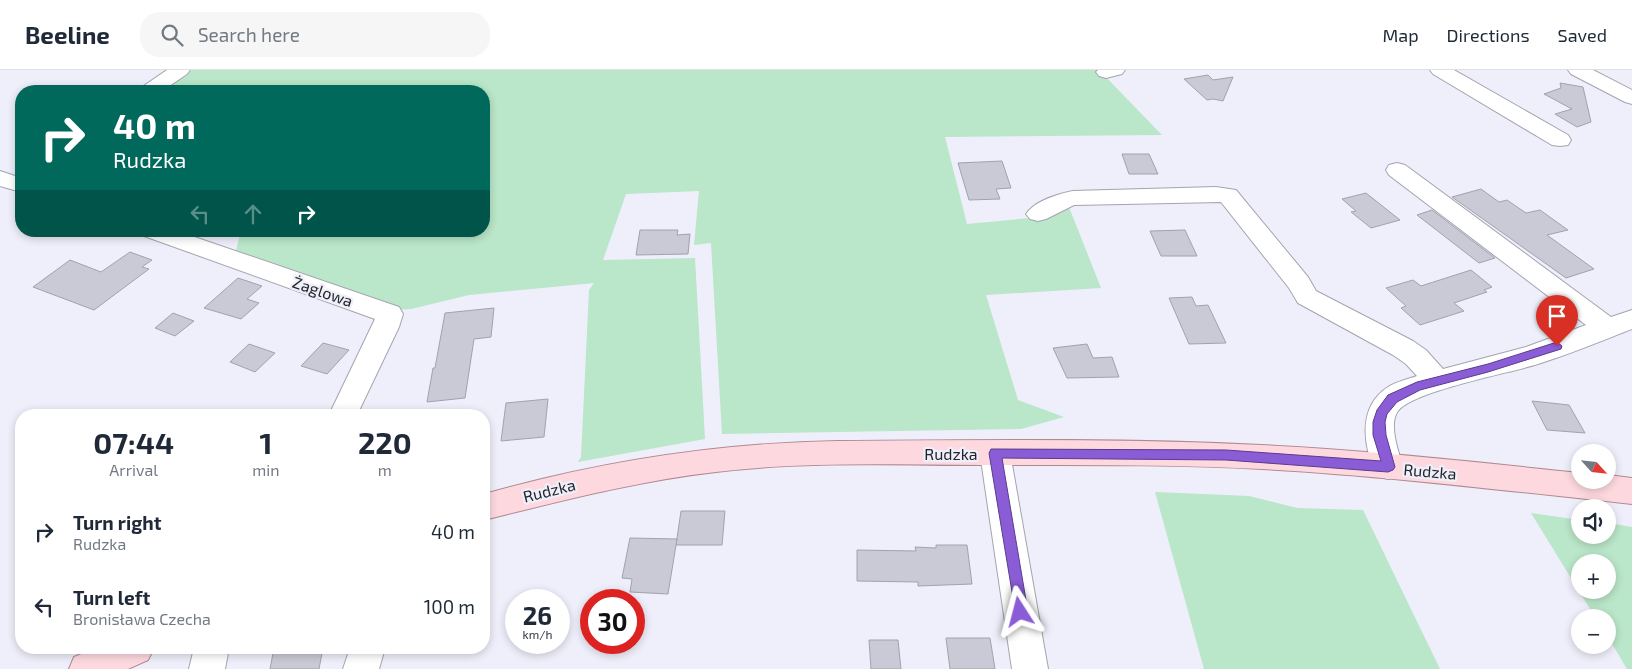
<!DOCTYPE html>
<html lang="en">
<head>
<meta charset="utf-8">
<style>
  :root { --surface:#fff; --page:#f6f6f7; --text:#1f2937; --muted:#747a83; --line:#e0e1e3 }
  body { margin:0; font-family:"Exo 2",sans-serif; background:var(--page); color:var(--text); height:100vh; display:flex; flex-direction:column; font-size:19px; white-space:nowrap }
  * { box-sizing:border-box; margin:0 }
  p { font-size:16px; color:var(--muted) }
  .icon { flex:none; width:28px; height:28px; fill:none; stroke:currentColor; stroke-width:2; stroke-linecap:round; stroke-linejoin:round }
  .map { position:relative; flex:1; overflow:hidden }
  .details { position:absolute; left:15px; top:339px; width:475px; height:245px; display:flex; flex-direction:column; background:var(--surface); border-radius:20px; box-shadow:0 2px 8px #0003 }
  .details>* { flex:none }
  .hud { position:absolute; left:15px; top:15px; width:475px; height:152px; border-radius:20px; box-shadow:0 2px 8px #0003; background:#00695c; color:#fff; overflow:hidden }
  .needle { width:32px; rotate:117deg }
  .tools { position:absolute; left:1571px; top:374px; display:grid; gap:10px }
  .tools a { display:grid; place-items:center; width:45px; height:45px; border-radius:50%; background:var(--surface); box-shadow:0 2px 8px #0003; font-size:25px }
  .speed { position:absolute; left:505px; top:519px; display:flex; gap:10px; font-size:25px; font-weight:700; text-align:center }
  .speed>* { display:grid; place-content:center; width:65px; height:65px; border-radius:50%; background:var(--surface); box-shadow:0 2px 8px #0003; line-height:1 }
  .speed small { font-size:12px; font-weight:400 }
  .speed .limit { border:8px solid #d22; background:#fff; color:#111 }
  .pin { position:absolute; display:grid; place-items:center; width:42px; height:42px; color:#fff; margin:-51px -21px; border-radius:50% 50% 50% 0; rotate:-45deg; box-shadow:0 0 5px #0007 }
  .pin .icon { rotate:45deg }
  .me { position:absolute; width:55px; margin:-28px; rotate:351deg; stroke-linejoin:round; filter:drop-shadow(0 0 4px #0008) }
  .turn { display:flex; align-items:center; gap:18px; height:105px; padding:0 15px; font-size:22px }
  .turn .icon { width:65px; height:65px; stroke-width:2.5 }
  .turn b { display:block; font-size:35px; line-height:42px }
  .lanes { display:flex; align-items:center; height:48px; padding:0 15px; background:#0003; justify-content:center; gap:25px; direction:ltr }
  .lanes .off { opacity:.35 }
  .eta { display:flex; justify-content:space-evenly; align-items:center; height:85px; text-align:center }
  .eta b { font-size:30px; font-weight:700; line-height:35px }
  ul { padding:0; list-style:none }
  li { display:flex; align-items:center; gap:15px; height:75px; padding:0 15px }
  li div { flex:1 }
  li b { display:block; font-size:19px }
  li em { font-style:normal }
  header { display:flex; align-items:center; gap:30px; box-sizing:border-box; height:70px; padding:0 25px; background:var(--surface); border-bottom:1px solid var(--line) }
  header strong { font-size:24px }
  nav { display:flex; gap:28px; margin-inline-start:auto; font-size:18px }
  .search { width:350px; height:45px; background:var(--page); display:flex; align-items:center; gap:12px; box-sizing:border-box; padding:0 18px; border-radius:20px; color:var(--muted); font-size:19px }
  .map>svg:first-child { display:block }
  .green { fill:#bae6c9; fill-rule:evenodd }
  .building { fill:#c9cad5; stroke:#a2a2ad }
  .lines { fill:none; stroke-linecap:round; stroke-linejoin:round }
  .minor-casing { stroke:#a4a4af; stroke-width:2 }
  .major-casing { stroke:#b18991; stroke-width:2 }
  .minor { fill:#fff; fill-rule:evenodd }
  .major { fill:#fdd9df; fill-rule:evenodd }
  .route { fill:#8a5dd7; stroke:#5a3c8c }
  .labels { text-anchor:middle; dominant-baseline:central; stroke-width:4.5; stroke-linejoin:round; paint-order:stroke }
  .street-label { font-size:16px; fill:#252529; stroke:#eeeffa }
</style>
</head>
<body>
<header>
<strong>Beeline</strong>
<div class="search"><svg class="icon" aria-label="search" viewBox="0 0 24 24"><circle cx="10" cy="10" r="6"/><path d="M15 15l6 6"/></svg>Search here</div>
<nav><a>Map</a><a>Directions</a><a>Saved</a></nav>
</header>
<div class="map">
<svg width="1632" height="599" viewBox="0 0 1632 599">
  <rect width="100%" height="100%" fill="#eeeffa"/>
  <g class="green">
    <polygon points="192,0 1099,0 1162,65 945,67 967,154 1051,146 1067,132 1101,218 986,225 1018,330 1064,347 1021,359 722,364 711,173 694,175 699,121 626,124 603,190 695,188 705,369 578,392 581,387 589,220 594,213 469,225 411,239 391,240 235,184 241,161 484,161 484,21 160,21"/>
    <polygon points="1155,422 1249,426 1297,438 1363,440 1440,599 1204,599"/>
    <path d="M 1531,443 L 1580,450 L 1580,465 L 1608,465 L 1608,453 L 1632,457 L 1632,599 L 1627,599 L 1608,567 L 1608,548 L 1595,547 ZM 1580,492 L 1608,492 L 1608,520 L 1580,520 Z"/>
  </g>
  <g class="building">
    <polygon points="1208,5 1213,10 1233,7 1223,31 1213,29 1207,30 1184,9"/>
    <polygon points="1560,13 1583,17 1591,52 1577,57 1555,44 1572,39 1544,24 1561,18"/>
    <polygon points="1122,84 1149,84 1158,104 1129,104"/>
    <polygon points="1002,91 1011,118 996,119 1000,129 969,130 958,93"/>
    <polygon points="1481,119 1499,132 1507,130 1526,143 1540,140 1568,160 1547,165 1594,199 1566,208 1452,127"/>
    <polygon points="1366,123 1400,150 1371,158 1351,142 1356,141 1342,129"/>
    <polygon points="1432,140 1495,188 1479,193 1417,145"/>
    <polygon points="640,160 678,160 677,165 690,164 688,184 636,185"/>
    <polygon points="1185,160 1197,186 1161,186 1150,161"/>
    <polygon points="130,182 152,190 142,197 149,199 94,240 33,217 70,190 101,202"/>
    <polygon points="1471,200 1492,217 1484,220 1487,222 1454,233 1464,241 1420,255 1401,238 1406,236 1386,218 1413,210 1421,216"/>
    <polygon points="238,208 262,216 247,229 259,233 241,249 204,238"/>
    <polygon points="1192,227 1196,236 1208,235 1226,273 1189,274 1169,228"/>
    <polygon points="494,238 491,267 474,269 465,328 427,332 433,298 435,298 445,243"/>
    <polygon points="173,243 194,251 175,266 155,258"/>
    <polygon points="323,273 349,280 327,304 301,296"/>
    <polygon points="249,274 275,283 255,302 230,292"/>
    <polygon points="1087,274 1093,288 1112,287 1119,307 1067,308 1053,278"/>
    <polygon points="548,329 544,367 501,371 506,333"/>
    <polygon points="1532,331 1569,335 1585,363 1547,360"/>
    <polygon points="681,441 725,441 722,475 676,475"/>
    <polygon points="630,468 677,469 668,524 630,522 632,509 622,508"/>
    <polygon points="936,475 967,475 972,514 918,516 918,512 857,511 857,480 916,481 915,477 936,478"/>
    <polygon points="946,568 990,568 995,599 950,599"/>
    <polygon points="869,570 898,570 901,599 871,599"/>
    <polygon points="274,578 323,578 319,599 270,599"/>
  </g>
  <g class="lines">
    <g class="minor-casing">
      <g id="minor">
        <polygon points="167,0 190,0 187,4 162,21 139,21 142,17"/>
        <polygon points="1098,0 1125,0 1122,4 1106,8 1099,6 1096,2"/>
        <polygon points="1430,0 1454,0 1568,65 1571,70 1568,75 1560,76 1552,75 1433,4"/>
        <polygon points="1568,0 1593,0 1632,20 1632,34 1625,32 1571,4"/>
        <path d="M 1397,93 L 1405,95 L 1611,247 L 1632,240 L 1632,259 C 1601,271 1570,284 1538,294 C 1510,303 1413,321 1398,341 C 1388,354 1399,383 1403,397 L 1399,406 L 1388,409 L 1377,406 C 1363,377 1357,337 1388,317 C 1396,312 1408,309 1417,306 L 1406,294 L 1393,285 L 1298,233 L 1289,218 L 1221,132 L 1074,135 L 1046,149 L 1038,151 L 1030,149 L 1026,144 C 1035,131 1058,124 1073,121 L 1216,117 L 1236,120 L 1308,207 L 1316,221 L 1413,271 L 1426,280 L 1443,299 L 1526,277 L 1586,255 L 1389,105 L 1386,100 L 1389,95 Z"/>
        <polygon points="0,101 21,108 21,122 0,116"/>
        <polygon points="140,161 177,161 399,237 403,244 399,257 357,345 329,345 375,249 144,166"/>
        <polygon points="995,371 1006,374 1010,383 1048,599 1012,599 980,383 984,374"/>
        <polygon points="194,578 229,578 225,599 189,599"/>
        <polygon points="350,578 385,578 379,599 343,599"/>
      </g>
    </g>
    <g class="major-casing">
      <g id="major">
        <path d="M 838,371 C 979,370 1120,368 1261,375 C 1367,380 1474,392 1580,403 L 1580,410 L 1608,410 L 1608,405 L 1632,408 L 1632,434 C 1509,421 1386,406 1262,399 C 1169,394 1076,395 983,395 C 895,395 805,391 716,402 C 637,411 561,431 484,450 L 484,424 C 602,391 716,373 838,371 Z"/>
        <polygon points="96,578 154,578 148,590 128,599 69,599 74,587"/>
      </g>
    </g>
    <use href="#minor" class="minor"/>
    <use href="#major" class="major"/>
  </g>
  <polygon class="route" points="1557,272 1562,276 1561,279 1488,302 1420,320 1397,332 1387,344 1385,352 1386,365 1395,397 1393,400 1388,402 1226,390 1002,388 1028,542 1025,546 1020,548 1016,546 989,383 991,379 1226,380 1381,391 1373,365 1373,352 1377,340 1388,325 1417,312 1488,294"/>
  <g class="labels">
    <g class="street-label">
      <text transform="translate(323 221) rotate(19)">Żaglowa</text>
      <text x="951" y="383">Rudzka</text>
      <text transform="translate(1430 401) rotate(5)">Rudzka</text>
      <text transform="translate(549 420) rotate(-14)">Rudzka</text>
    </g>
  </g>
</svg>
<div class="tools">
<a><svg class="needle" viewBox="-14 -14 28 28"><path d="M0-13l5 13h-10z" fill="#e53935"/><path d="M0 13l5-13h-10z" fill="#747a83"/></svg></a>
<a><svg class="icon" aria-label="sound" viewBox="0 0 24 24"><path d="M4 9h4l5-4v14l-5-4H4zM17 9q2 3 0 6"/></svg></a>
<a>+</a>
<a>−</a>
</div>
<div class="speed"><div>26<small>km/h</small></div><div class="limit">30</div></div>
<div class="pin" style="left:1557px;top:276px;background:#d93025"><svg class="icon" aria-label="arrive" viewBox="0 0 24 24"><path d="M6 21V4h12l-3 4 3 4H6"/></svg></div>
<svg class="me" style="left:1020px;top:542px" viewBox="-20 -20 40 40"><path d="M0-17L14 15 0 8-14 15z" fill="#8a5dd7" stroke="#fff" stroke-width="4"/></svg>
<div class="hud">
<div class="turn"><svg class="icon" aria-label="right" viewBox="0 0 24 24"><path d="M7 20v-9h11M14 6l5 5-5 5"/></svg><div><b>40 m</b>Rudzka</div></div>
<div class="lanes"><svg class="icon off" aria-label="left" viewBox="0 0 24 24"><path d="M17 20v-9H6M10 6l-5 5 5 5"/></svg><svg class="icon off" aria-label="ahead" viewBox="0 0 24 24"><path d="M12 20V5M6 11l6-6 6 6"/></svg><svg class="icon" aria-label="right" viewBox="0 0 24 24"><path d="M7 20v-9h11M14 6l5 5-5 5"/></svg></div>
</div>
<section class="details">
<div class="eta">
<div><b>07:44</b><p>Arrival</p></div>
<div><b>1</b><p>min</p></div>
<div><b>220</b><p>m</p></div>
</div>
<ul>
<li><svg class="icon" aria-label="right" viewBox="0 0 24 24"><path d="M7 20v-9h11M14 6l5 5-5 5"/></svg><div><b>Turn right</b><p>Rudzka</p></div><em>40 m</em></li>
<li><svg class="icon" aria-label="left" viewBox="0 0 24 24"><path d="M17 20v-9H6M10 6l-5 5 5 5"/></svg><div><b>Turn left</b><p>Bronisława Czecha</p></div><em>100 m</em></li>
</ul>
</section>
</div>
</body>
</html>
